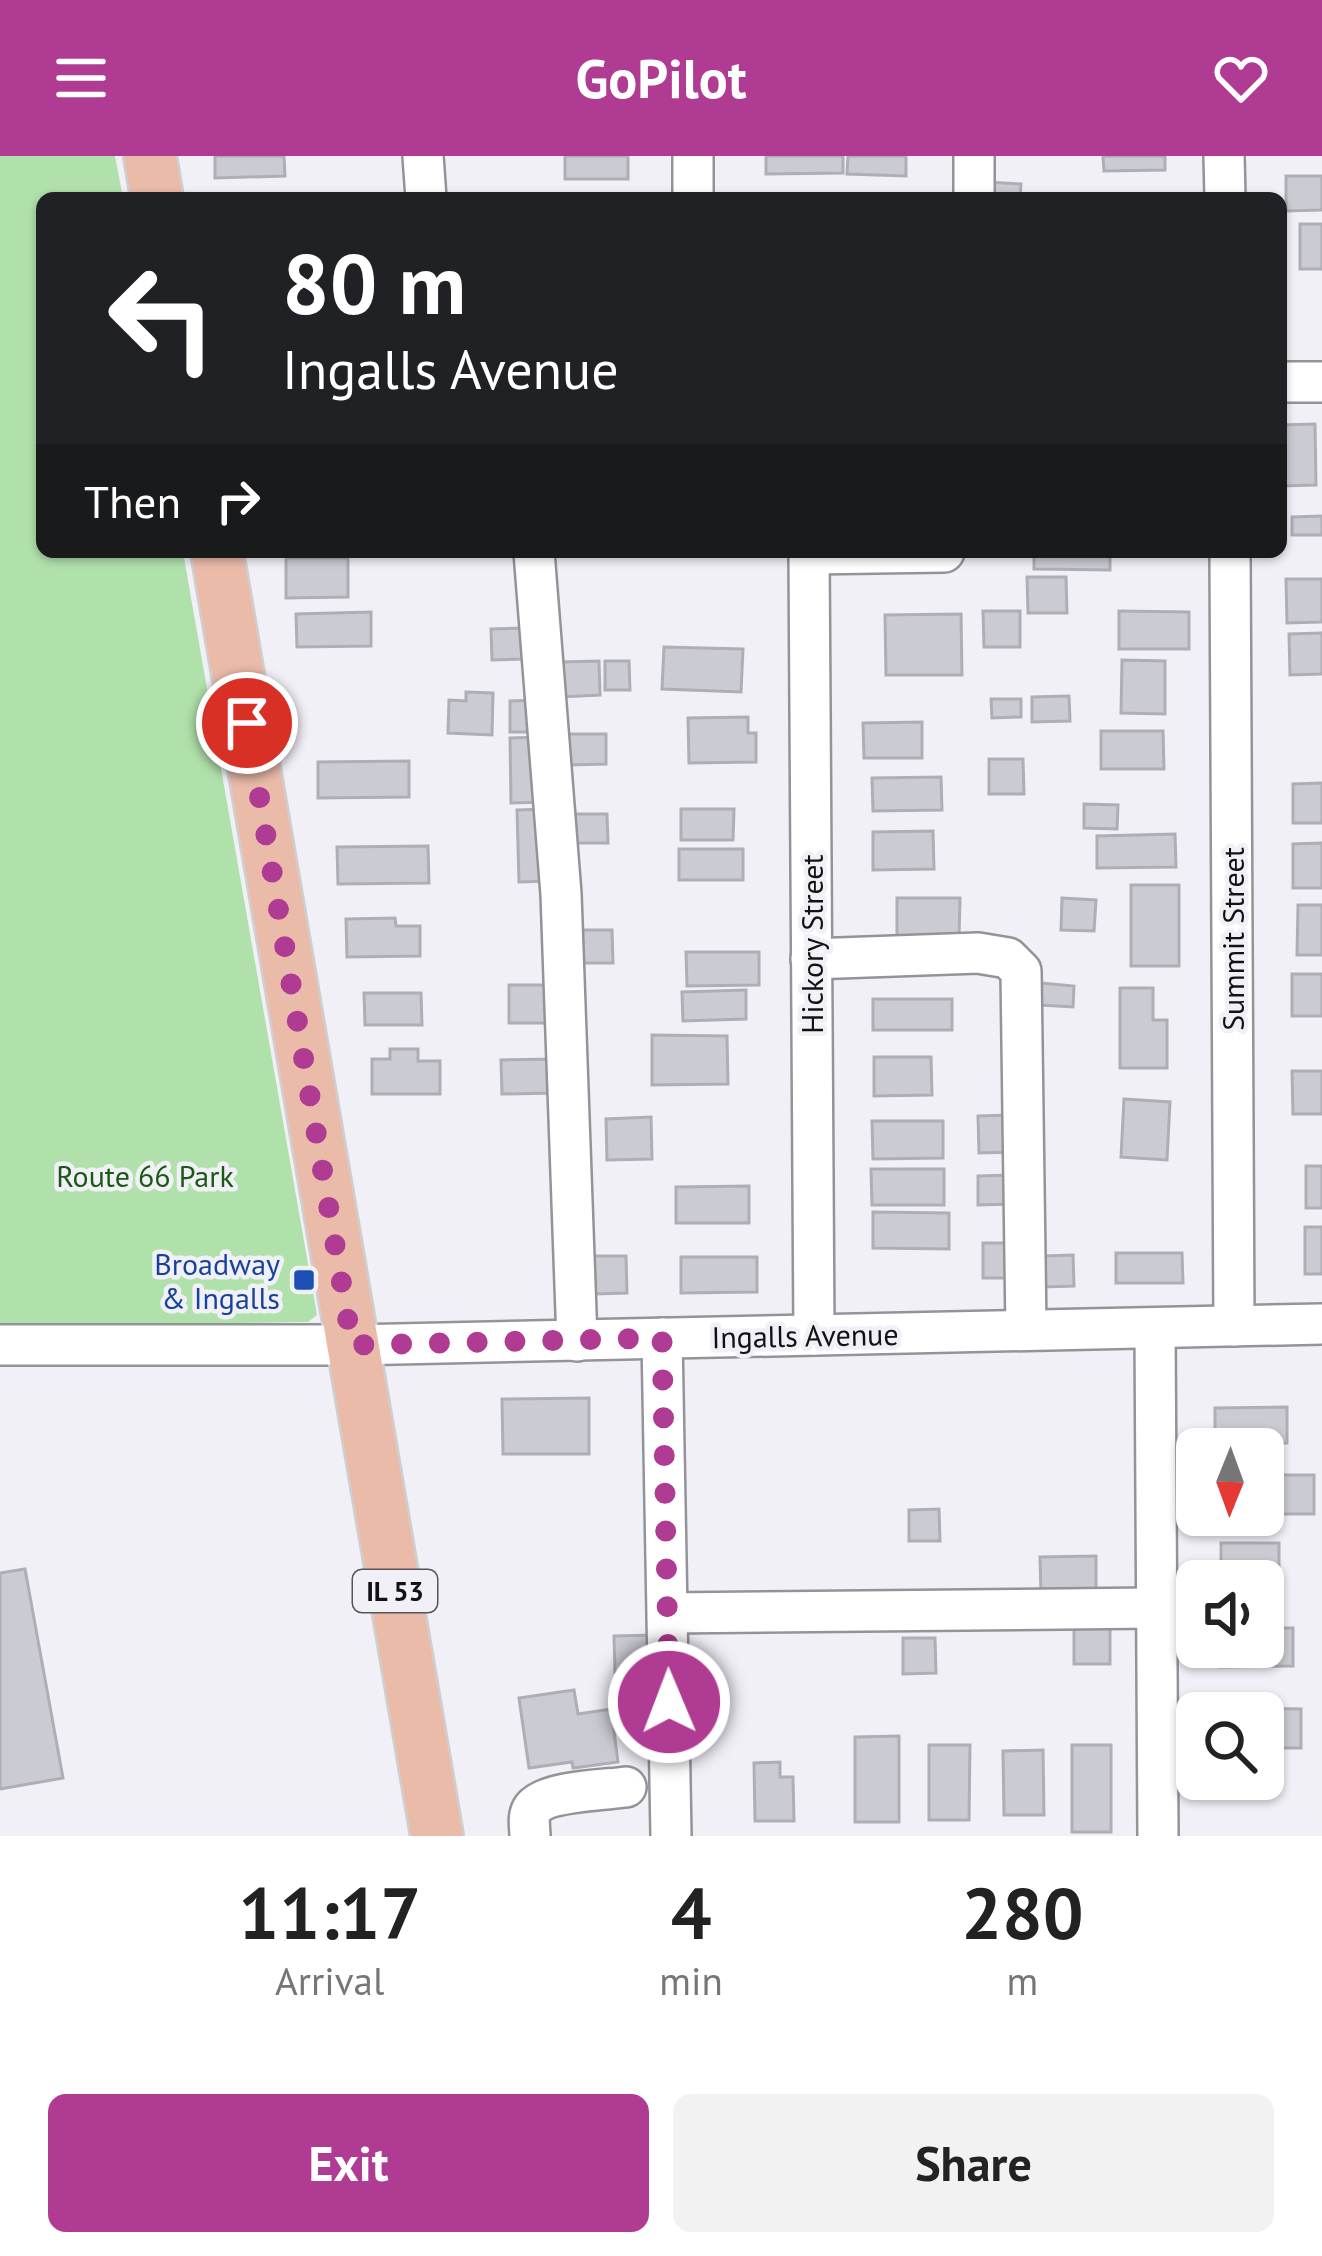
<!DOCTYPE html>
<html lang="en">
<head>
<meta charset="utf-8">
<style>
  :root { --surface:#fff; --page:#f2f2f2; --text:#222; --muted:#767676; --accent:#b03b92 }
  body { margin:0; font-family:"PT Sans",sans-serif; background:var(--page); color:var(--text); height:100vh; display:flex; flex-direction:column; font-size:45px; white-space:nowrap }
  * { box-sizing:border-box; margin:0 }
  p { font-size:39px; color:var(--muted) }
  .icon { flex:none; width:66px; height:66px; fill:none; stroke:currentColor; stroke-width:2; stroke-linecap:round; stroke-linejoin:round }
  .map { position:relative; height:1680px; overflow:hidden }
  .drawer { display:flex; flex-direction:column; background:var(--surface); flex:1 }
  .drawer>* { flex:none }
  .banner { position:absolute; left:36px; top:36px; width:1251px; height:366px; border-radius:18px; box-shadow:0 3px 9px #0004; background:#202124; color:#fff; overflow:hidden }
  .needle { width:78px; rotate:181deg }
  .tools { position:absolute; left:1176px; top:1272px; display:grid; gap:24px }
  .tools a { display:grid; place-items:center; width:108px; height:108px; border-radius:18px; background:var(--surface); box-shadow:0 3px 9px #0004; font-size:60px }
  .pin { position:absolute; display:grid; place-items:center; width:102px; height:102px; color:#fff; margin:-51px; border:6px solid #fff; border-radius:50%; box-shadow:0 3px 12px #0007 }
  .me { position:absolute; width:132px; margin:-66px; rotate:359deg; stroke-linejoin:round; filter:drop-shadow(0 0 9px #0008) }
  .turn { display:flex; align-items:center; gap:42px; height:252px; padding:0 48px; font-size:54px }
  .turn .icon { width:156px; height:156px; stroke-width:2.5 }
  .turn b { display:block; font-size:84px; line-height:102px }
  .then { display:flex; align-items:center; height:114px; padding:0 48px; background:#0003; gap:24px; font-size:45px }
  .eta { display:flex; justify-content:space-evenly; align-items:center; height:204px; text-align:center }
  .eta b { font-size:72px; font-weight:800; line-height:84px }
  .cta { display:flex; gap:24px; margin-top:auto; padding:24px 48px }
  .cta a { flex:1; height:138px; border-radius:18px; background:var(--accent); color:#fff; font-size:48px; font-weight:800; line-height:138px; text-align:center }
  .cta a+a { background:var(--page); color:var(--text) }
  header { display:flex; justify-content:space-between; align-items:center; height:156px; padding:0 48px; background:var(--accent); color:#fff; font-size:54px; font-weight:800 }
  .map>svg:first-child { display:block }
  .green { fill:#b0e1ab }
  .building { fill:#cbccd3; stroke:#aeaeb6; stroke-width:3 }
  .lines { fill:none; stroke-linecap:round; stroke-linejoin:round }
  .minor-casing { stroke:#95939a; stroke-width:44 }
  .major-casing { stroke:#d0cfd0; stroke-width:56 }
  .minor { stroke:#fff; stroke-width:39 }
  .major { stroke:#ebbbaa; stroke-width:51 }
  .route { stroke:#b03b92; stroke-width:21; stroke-dasharray:0 37.8 }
  .transit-dot { fill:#1a4fb4; stroke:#f2f0f7; stroke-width:4.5 }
  .labels { text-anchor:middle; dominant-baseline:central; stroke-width:9; stroke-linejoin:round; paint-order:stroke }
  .shield { fill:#f2f0f7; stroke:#555458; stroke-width:3 }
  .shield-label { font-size:27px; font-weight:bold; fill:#121114 }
  .street-label { font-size:30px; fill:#121114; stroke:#f2f0f7 }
  .park-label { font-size:30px; fill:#185913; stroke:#f2f0f7 }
  .transit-label { font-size:30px; fill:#164399; stroke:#f2f0f7; text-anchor:end }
</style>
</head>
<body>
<header><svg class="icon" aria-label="menu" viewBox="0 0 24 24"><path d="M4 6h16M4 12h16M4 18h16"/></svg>GoPilot<svg class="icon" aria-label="heart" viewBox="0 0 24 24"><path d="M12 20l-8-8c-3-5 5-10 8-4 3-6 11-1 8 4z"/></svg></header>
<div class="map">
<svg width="1322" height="1680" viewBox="0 0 1322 1680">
  <rect width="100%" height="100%" fill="#f2f0f7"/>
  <polygon class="green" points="0,0 115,0 123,42 42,42 42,396 183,396 317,1159 308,1166 0,1170"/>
  <g class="building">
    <polygon points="215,0 284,0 285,20 215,22"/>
    <rect x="565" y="0" width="63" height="23"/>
    <polygon points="766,0 843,0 843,17 766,18"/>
    <polygon points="848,0 906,0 906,20 847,18"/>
    <polygon points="1103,0 1165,0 1165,14 1104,15"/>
    <polygon points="1286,20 1322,20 1322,54 1286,55"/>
    <polygon points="985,26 1021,28 1020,42 985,42"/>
    <rect x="1300" y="68" width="22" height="45"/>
    <polygon points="1315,268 1316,329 1281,330 1281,269"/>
    <polygon points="1322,360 1322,379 1292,379 1292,361"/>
    <polygon points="1034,396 1110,396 1110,414 1034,413"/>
    <polygon points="286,402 348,402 348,441 286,442"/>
    <polygon points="1027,421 1066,421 1067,457 1028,457"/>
    <polygon points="1286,423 1322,423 1322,466 1287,467"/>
    <polygon points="983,455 1020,455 1020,491 984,491"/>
    <polygon points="1119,455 1189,456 1189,493 1119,493"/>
    <polygon points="371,456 371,490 297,491 296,458"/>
    <polygon points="961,458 962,519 886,519 885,459"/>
    <polygon points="522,472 523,503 492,504 491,473"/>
    <polygon points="1322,477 1322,518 1290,519 1289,478"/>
    <polygon points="664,491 743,493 741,536 662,533"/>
    <polygon points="1122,504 1165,505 1165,558 1121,557"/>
    <polygon points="599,505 600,539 561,541 560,506"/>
    <polygon points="605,505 629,505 630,534 605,534"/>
    <polygon points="466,536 493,537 492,579 448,577 449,544 466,545"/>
    <polygon points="1069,540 1070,565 1032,566 1032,541"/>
    <polygon points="991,543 1021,543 1021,561 992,562"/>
    <polygon points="541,544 541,576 510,576 510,545"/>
    <polygon points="748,561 748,577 756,577 756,606 689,607 688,562"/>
    <polygon points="922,566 922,602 864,602 863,567"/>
    <polygon points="1101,575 1163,575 1164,613 1101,613"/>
    <polygon points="568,578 606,578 606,608 568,609"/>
    <polygon points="545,581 546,646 511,647 510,582"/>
    <polygon points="989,603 1023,603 1024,638 989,638"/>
    <polygon points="409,605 409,641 318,642 318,606"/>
    <polygon points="941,621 942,654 873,655 872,622"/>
    <polygon points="1322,627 1322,667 1293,667 1293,628"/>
    <polygon points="1084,648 1118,649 1117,673 1084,672"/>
    <polygon points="550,653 551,725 519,726 517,654"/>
    <polygon points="681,653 734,653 733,684 681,684"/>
    <polygon points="575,658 607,658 608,687 576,687"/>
    <polygon points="933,675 934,713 873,714 873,676"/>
    <polygon points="1175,678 1176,711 1097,712 1097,680"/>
    <polygon points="1322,687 1322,732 1293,732 1293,688"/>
    <polygon points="428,690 429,727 338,728 337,691"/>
    <rect x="679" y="693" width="64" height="31"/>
    <rect x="1131" y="729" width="48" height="81"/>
    <polygon points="897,742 960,742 959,782 897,782"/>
    <polygon points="1062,742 1096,744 1094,775 1061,774"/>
    <polygon points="1298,749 1322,749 1322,799 1297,799"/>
    <polygon points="395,762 396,770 420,770 420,800 347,801 346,763"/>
    <polygon points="579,774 612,774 613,807 579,807"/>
    <polygon points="686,796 759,796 759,829 687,830"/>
    <rect x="1292" y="818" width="30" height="42"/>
    <polygon points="1041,827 1074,830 1073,851 1040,849"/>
    <rect x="509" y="829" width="37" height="38"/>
    <polygon points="1120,832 1153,832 1153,864 1167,864 1167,912 1120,912"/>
    <polygon points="746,834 746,863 683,865 682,836"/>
    <polygon points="364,837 421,837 422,869 365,869"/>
    <rect x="873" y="843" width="79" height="31"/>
    <polygon points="652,879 727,880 728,928 652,929"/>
    <polygon points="390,893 418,893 418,905 440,905 440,938 372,938 372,903 390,903"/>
    <polygon points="874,901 931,901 932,939 874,940"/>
    <polygon points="555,903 555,937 502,938 501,904"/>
    <polygon points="1292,915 1322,915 1322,958 1293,958"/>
    <polygon points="1124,943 1170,946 1167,1004 1121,1001"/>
    <polygon points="1012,959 1014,996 979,997 978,960"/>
    <polygon points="651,961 652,1003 607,1004 606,963"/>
    <polygon points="872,965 943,965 943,1002 873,1003"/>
    <rect x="1306" y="1010" width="16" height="42"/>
    <polygon points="871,1013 944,1013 944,1049 872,1049"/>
    <polygon points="1012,1019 1013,1048 978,1049 978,1020"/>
    <polygon points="749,1030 749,1067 676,1067 676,1031"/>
    <polygon points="873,1056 949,1057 949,1093 873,1092"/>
    <rect x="1305" y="1071" width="17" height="47"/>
    <polygon points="983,1087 1019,1087 1018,1122 983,1122"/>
    <polygon points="1116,1097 1182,1097 1183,1127 1116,1127"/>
    <polygon points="1073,1099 1074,1130 1044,1131 1043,1100"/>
    <polygon points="594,1100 626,1100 627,1137 595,1138"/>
    <polygon points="681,1101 757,1101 757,1136 681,1137"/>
    <polygon points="589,1242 589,1298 503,1298 502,1243"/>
    <polygon points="1287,1251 1287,1287 1215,1288 1215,1252"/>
    <rect x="1263" y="1319" width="51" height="39"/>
    <polygon points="939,1353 940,1385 909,1385 909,1354"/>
    <polygon points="1221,1387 1279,1387 1279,1428 1221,1425"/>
    <polygon points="1096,1400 1096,1438 1041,1439 1040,1401"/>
    <polygon points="25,1413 63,1622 0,1633 0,1417"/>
    <polygon points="1110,1463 1110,1508 1074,1508 1074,1464"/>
    <polygon points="1263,1472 1293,1472 1293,1510 1220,1511 1220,1491 1263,1491"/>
    <polygon points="656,1479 657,1516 615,1517 614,1480"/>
    <polygon points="903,1482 935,1482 936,1517 903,1518"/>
    <polygon points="574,1534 578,1558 611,1553 618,1606 573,1612 572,1606 529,1612 519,1542"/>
    <polygon points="1221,1552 1301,1553 1301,1592 1263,1592 1263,1557 1221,1557"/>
    <polygon points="899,1580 899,1666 855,1666 855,1581"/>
    <polygon points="929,1589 970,1589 969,1664 929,1664"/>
    <rect x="1072" y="1589" width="39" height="87"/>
    <polygon points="1043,1594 1044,1659 1004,1659 1003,1595"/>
    <polygon points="780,1606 780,1621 793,1621 794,1665 755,1665 754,1607"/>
  </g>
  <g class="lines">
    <g class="minor-casing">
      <g id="minor">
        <polyline points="423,0 426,42"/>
        <polyline points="693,0 693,42"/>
        <polyline points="1224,0 1225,42"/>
        <polyline points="974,42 974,0"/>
        <polyline points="1281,226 1322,226"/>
        <polyline points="534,396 561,738 577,1185"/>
        <polyline points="809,396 814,1179"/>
        <polyline points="1230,396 1234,1170"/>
        <polyline points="809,398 944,396"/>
        <polyline points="811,803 978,797 1008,802 1021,815 1026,1174"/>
        <polyline points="1155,1172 1158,1680"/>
        <polyline points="662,1182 671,1680"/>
        <polyline points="0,1189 352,1189 1322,1168"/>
        <polyline points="668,1457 1154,1452"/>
        <path d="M 530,1680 C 530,1671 527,1660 533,1652 C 546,1635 604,1634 626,1631"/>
      </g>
    </g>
    <g class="major-casing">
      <g id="major">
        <polyline points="150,0 157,42"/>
        <polyline points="217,396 437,1680"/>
      </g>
    </g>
    <use href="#minor" class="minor"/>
    <use href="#major" class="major"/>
  </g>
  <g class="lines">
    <polyline class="route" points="247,567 352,1189 662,1182 669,1546"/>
  </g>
  <rect class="transit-dot" x="292" y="1112" width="24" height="24" rx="6"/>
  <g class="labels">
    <rect class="shield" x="353" y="1414" width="84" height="42" rx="9"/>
    <g class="shield-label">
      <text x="395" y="1435">IL 53</text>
    </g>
    <g class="street-label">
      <text transform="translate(1232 783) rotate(-90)">Summit Street</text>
      <text transform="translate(811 788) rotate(-90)">Hickory Street</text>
      <text transform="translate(805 1179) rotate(-1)">Ingalls Avenue</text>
    </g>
    <g class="park-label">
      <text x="145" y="1019">Route 66 Park</text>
    </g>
    <g class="transit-label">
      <text x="280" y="1107">Broadway<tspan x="280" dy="34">&amp; Ingalls</tspan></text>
    </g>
  </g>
</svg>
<div class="tools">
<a><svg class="needle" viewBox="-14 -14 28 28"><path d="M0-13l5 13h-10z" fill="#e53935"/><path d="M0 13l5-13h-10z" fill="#767676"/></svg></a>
<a><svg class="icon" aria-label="sound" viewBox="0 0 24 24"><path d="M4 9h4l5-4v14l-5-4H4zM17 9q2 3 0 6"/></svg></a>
<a><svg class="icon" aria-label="search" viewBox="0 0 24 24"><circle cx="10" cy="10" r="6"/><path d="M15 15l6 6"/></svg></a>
</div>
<div class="pin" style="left:247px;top:567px;background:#d93025"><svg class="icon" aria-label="arrive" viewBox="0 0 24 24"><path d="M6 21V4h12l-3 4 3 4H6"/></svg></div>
<svg class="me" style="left:669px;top:1546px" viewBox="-20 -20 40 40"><circle r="17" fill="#b03b92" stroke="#fff" stroke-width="3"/><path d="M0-11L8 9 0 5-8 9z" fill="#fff"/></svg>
<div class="banner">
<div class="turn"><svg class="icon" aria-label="left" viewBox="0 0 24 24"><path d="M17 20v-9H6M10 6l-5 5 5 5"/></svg><div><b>80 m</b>Ingalls Avenue</div></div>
<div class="then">Then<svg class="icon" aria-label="right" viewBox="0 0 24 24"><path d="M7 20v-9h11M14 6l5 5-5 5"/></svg></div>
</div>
</div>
<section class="drawer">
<div class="eta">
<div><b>11:17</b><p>Arrival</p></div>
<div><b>4</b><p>min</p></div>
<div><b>280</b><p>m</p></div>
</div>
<div class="cta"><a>Exit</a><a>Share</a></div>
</section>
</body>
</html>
